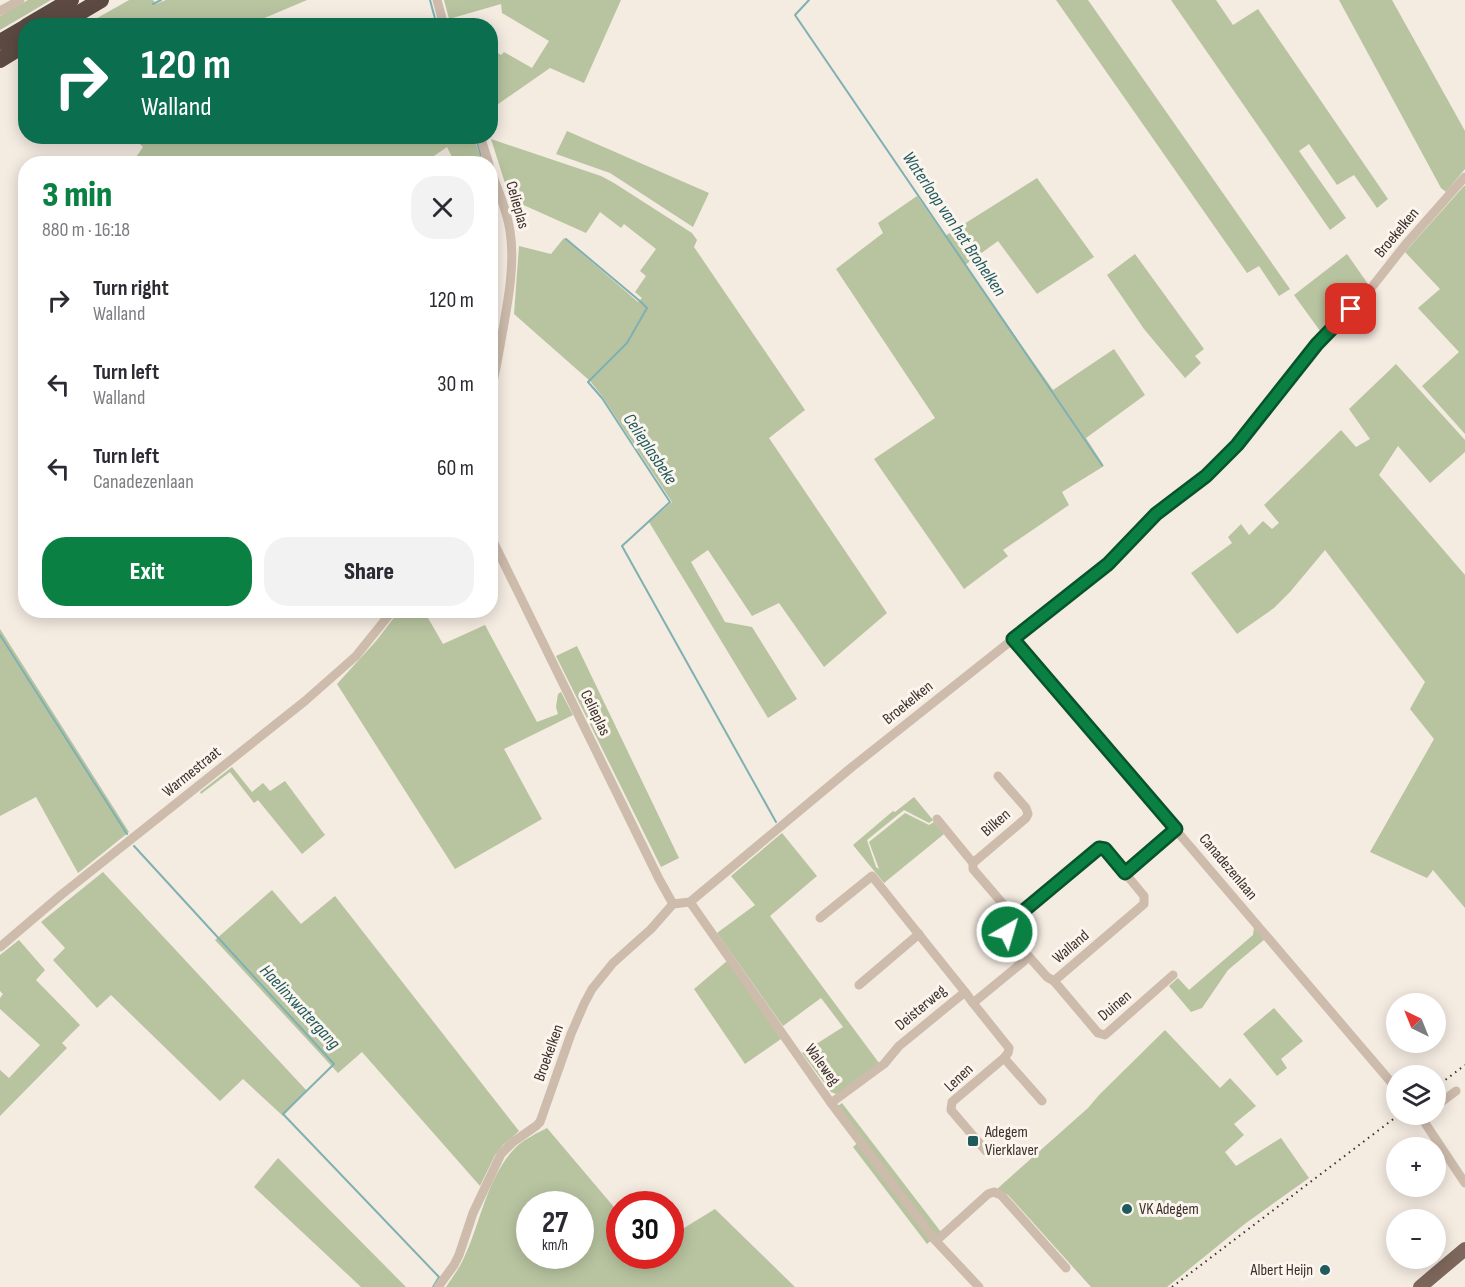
<!DOCTYPE html>
<html lang="en">
<head>
<meta charset="utf-8">
<style>
  :root { --surface:#fff; --page:#f2f2f3; --text:#2b2b33; --muted:#7c7c81; --accent:#0b8043 }
  body { margin:0; font-family:"Sofia Sans Condensed",sans-serif; background:var(--page); color:var(--text); height:100vh; display:flex; flex-direction:column; font-size:22px; white-space:nowrap }
  * { box-sizing:border-box; margin:0 }
  p { font-size:20px; color:var(--muted) }
  .icon { flex:none; width:33px; height:33px; fill:none; stroke:currentColor; stroke-width:2; stroke-linecap:round; stroke-linejoin:round }
  .map { position:relative; flex:1; overflow:hidden }
  .details { position:absolute; left:18px; top:156px; width:480px; height:462px; display:flex; flex-direction:column; background:var(--surface); border-radius:24px; box-shadow:0 3px 15px #0003 }
  .details>* { flex:none }
  .top-card { position:absolute; left:18px; top:18px; width:480px; height:126px; border-radius:24px; box-shadow:0 3px 15px #0003; background:#0b6e4f; color:#fff; overflow:hidden }
  .needle { width:39px; rotate:317deg }
  .fabs { position:absolute; left:1386px; top:993px; display:grid; gap:12px }
  .fabs a { display:grid; place-items:center; width:60px; height:60px; border-radius:50%; background:var(--surface); box-shadow:0 3px 15px #0003; font-size:30px }
  .speed { position:absolute; left:516px; top:1191px; display:flex; gap:12px; font-size:30px; font-weight:700; text-align:center }
  .speed>* { display:grid; place-content:center; width:78px; height:78px; border-radius:50%; background:var(--surface); box-shadow:0 3px 15px #0003; line-height:1 }
  .speed small { font-size:15px; font-weight:400 }
  .speed .limit { border:9px solid #d22; background:#fff; color:#111 }
  .pin { position:absolute; display:grid; place-items:center; width:51px; height:51px; color:#fff; margin:-26px; border-radius:12px; box-shadow:0 3px 9px #0006 }
  .me { position:absolute; width:66px; margin:-33px; rotate:38deg; stroke-linejoin:round; filter:drop-shadow(0 0 4px #0008) }
  .turn { display:flex; align-items:center; gap:21px; height:126px; padding:0 24px; font-size:27px }
  .turn .icon { width:78px; height:78px; stroke-width:2.5 }
  .turn b { display:block; font-size:42px; line-height:51px }
  .round { display:grid; place-items:center; flex:none; width:63px; height:63px; border-radius:24px; background:var(--page) }
  .head { display:flex; align-items:center; justify-content:space-between; height:102px; padding:0 24px }
  h1 { font-size:36px; font-weight:800; line-height:45px; color:var(--accent) }
  .action { display:flex; gap:12px; margin-top:auto; padding:12px 24px }
  .action a { flex:1; height:69px; border-radius:24px; background:var(--accent); color:#fff; font-size:24px; font-weight:800; line-height:69px; text-align:center }
  .action a+a { background:var(--page); color:var(--text) }
  ul { padding:0; list-style:none }
  li { display:flex; align-items:center; gap:18px; height:84px; padding:0 24px }
  li div { flex:1 }
  li b { display:block; font-size:22px }
  li em { font-style:normal }
  .map>svg:first-child { display:block }
  .green { fill:#b8c4a0; fill-rule:evenodd }
  .lines { fill:none; stroke-linecap:round; stroke-linejoin:round }
  .stream { stroke:#7fb0b2; stroke-width:2 }
  .street { stroke:#cdbbac; stroke-width:9 }
  .primary { stroke:#7d675c; stroke-width:14 }
  .highway { stroke:#5c4a42; stroke-width:16 }
  .rail { stroke:#3b302b; stroke-width:2; stroke-dasharray:1.5 4.5; stroke-linecap:butt }
  .route-casing { stroke:#07532c; stroke-width:15 }
  .route { stroke:#0b8043; stroke-width:10 }
  .poi-dot { fill:#1f5a5e; stroke:#fbf5ee; stroke-width:2 }
  .labels { text-anchor:middle; dominant-baseline:central; stroke-width:6; stroke-linejoin:round; paint-order:stroke }
  .street-label { font-size:16px; fill:#3b302b; stroke:#fbf5ee }
  .poi-label { font-size:16px; fill:#3b302b; stroke:#fbf5ee; text-anchor:start }
  .water-label { font-size:18px; font-style:italic; fill:#1f5a5e; stroke:#fbf5ee }
</style>
</head>
<body>
<div class="map">
<svg width="1465" height="1287" viewBox="0 0 1465 1287">
  <rect width="100%" height="100%" fill="#f4ebe1"/>
  <g class="green">
    <polygon points="28,0 51,0 0,30 0,16"/>
    <polygon points="129,0 153,0 156,4 166,0 307,0 253,23 270,25 85,25"/>
    <polygon points="444,0 621,0 584,83 550,68 491,109 490,56 493,50 501,55 504,52 532,68 549,41 502,13 501,4 449,19"/>
    <polygon points="1056,0 1088,0 1290,289 1279,296 1259,266 1247,273"/>
    <polygon points="1171,0 1216,0 1233,25 1258,9 1388,199 1377,208 1354,175 1337,185 1309,144 1299,151 1346,218 1330,230"/>
    <polygon points="1339,0 1392,0 1465,131 1465,169 1446,192 1441,188"/>
    <polygon points="567,131 709,193 693,227 610,173 556,154"/>
    <polygon points="132,136 473,137 482,159 477,163 455,163 447,147 424,163 132,163 143,147"/>
    <polygon points="491,139 601,176 614,183 692,233 697,240 694,247 805,410 769,438 887,613 824,667 779,603 752,616 708,550 691,562 725,622 752,627 797,699 768,718 649,522 672,502 602,396 590,381 514,314 519,246 551,254 564,238 638,302 642,298 635,292 646,276 640,271 656,249 624,224 621,228 600,212 586,233 510,199"/>
    <polygon points="1037,178 1094,257 1037,294 998,241 965,265 1053,390 1114,349 1145,395 1086,438 1104,466 1062,492 1069,505 1003,550 1008,556 964,589 874,459 935,418 836,269 883,233 878,223 917,196 945,236"/>
    <polygon points="1464,186 1465,186 1465,434 1422,386 1459,352 1418,308 1440,289 1405,252"/>
    <polygon points="1135,254 1204,349 1195,356 1201,363 1185,378 1144,329 1107,275"/>
    <polygon points="1347,254 1368,284 1362,294 1323,335 1294,295"/>
    <polygon points="1396,364 1465,440 1465,452 1430,483 1398,446 1379,475 1465,575 1465,908 1433,870 1427,878 1370,852 1434,739 1410,709 1425,682 1325,550 1290,592 1274,608 1237,634 1191,573 1232,543 1228,537 1241,524 1249,535 1263,521 1272,529 1279,523 1264,505 1341,430 1356,447 1370,439 1349,409"/>
    <polygon points="399,611 424,611 443,644 485,625 537,722 558,714 556,707 558,694 561,692 573,715 504,749 542,819 455,869 337,684 376,641"/>
    <polygon points="0,629 129,832 78,873 36,797 0,816"/>
    <polygon points="577,646 679,858 661,867 556,656"/>
    <polygon points="232,767 252,792 263,783 270,791 285,781 325,835 302,854 258,800 254,803 230,772 201,794 200,792"/>
    <polygon points="914,797 933,820 929,823 904,810 867,840 876,867 879,869 869,842 905,813 929,825 934,822 944,834 884,883 853,845 893,811 895,812"/>
    <polygon points="782,833 817,876 770,916 879,1063 841,1092 836,1094 831,1092 802,1053 843,1027 821,998 783,1026 717,933 755,905 731,876"/>
    <polygon points="103,872 307,1091 283,1116 243,1079 220,1101 111,995 97,1008 53,960 65,948 41,922"/>
    <polygon points="272,890 301,924 335,896 519,1131 503,1145 495,1155 480,1186 362,1052 338,1073 215,940"/>
    <polygon points="1254,927 1265,939 1228,970 1202,1008 1191,1012 1169,986 1178,978 1189,990 1253,935"/>
    <polygon points="19,940 45,970 36,980 80,1025 62,1043 67,1048 0,1116 0,1070 9,1078 40,1045 0,1009 0,998 3,994 0,991 0,955"/>
    <polygon points="727,961 781,1039 745,1064 694,989"/>
    <polygon points="1274,1008 1303,1041 1281,1059 1287,1068 1277,1076 1243,1034"/>
    <polygon points="1165,1030 1220,1088 1230,1078 1256,1106 1234,1124 1244,1135 1225,1152 1236,1166 1281,1138 1309,1178 1246,1223 1167,1287 1091,1287 1008,1195 997,1189 1088,1108 1099,1095"/>
    <polygon points="842,1103 941,1232 927,1244 853,1147 862,1139 838,1106"/>
    <path d="M 547,1128 L 619,1213 L 620,1256 L 670,1256 L 671,1236 L 715,1209 L 795,1287 L 446,1287 C 452,1278 458,1270 463,1260 C 481,1223 486,1178 516,1147 C 525,1139 537,1133 547,1128 ZM 530,1204 L 580,1204 L 580,1256 L 530,1256 Z"/>
    <polygon points="278,1158 406,1287 361,1287 254,1187"/>
  </g>
  <g class="lines">
    <g class="stream">
      <polyline points="430,0 437,26"/>
      <polyline points="809,0 795,15 1102,465"/>
      <polyline points="153,4 161,0"/>
      <polyline points="475,136 481,155"/>
      <polyline points="566,239 641,302 647,308 627,343 588,382 602,398 670,502 622,546 776,822"/>
      <polyline points="0,635 127,834"/>
      <polyline points="134,846 334,1064 283,1114 439,1277 433,1287"/>
    </g>
    <g class="street">
      <polyline points="437,0 444,26"/>
      <polyline points="0,11 20,0"/>
      <polyline points="480,136 489,164"/>
      <path d="M 490,168 C 497,189 507,209 510,231 C 516,267 506,311 500,346 C 497,362 495,377 490,392"/>
      <polyline points="490,535 659,879 673,904"/>
      <polyline points="1013,639 1396,1088"/>
      <polyline points="998,776 1026,808 1028,814 1026,818 973,863 973,869 1015,918"/>
      <polyline points="937,819 973,863"/>
      <polyline points="1125,873 1144,896 1144,904 1054,981 1047,977 1007,932 1006,928 1008,924 1099,848 1105,849 1125,873 1176,829"/>
      <polyline points="690,902 831,1103 934,1239 979,1287"/>
      <polyline points="820,918 872,876 965,992"/>
      <polyline points="0,947 61,895 305,701 356,656 393,610"/>
      <polyline points="1054,981 1098,1033 1105,1035 1173,975"/>
      <polyline points="859,985 919,934"/>
      <polyline points="973,1003 1009,1048 1008,1053 1004,1058 952,1102 951,1110 986,1151"/>
      <polyline points="1004,1058 1042,1101"/>
      <polyline points="831,1103 884,1064 899,1046 965,992 973,1003 1029,957"/>
      <polyline points="1436,1106 1456,1091"/>
      <polyline points="1419,1114 1465,1183"/>
      <polyline points="936,1241 988,1194 994,1192 1001,1195 1066,1268"/>
      <polyline points="438,1287 454,1265 459,1255 473,1213 501,1154 513,1142 536,1126 540,1122 571,1034 584,1004 592,989 613,963 651,929 673,904 690,902 852,767 1108,564 1156,514 1206,476 1237,445 1317,344 1368,292 1405,245 1465,177"/>
    </g>
    <polyline class="primary" points="1420,1287 1465,1249"/>
    <g class="highway">
      <polyline points="27,26 71,0"/>
      <polyline points="57,26 101,0"/>
      <polyline points="0,42 26,27"/>
      <polyline points="0,60 26,44"/>
    </g>
    <g class="rail">
      <polyline points="1436,1087 1465,1065"/>
      <polyline points="1172,1287 1400,1114"/>
    </g>
  </g>
  <g class="lines">
    <g class="route-casing">
      <polyline id="route" points="1007,932 1006,928 1008,924 1099,848 1105,849 1125,873 1176,829 1013,639 1108,564 1156,514 1206,476 1237,445 1317,344 1351,309"/>
    </g>
    <use href="#route" class="route"/>
  </g>
  <g class="poi-dot">
    <rect x="967" y="1135" width="12" height="12" rx="3"/>
    <circle cx="1127" cy="1209" r="6"/>
    <circle cx="1325" cy="1270" r="6"/>
  </g>
  <g class="labels">
    <g class="street-label">
      <text transform="translate(517 205) rotate(74)">Celieplas</text>
      <text transform="translate(1397 233) rotate(-50)">Broekelken</text>
      <text transform="translate(908 703) rotate(-39)">Broekelken</text>
      <text transform="translate(595 713) rotate(64)">Celieplas</text>
      <text transform="translate(192 772) rotate(-39)">Warmestraat</text>
      <text transform="translate(996 823) rotate(-41)">Bilken</text>
      <text transform="translate(1228 867) rotate(50)">Canadezenlaan</text>
      <text transform="translate(1071 947) rotate(-40)">Walland</text>
      <text transform="translate(1115 1006) rotate(-40)">Duinen</text>
      <text transform="translate(921 1008) rotate(-40)">Deisterweg</text>
      <text transform="translate(549 1053) rotate(-70)">Broekelken</text>
      <text transform="translate(822 1065) rotate(54)">Waleweg</text>
      <text transform="translate(959 1078) rotate(-43)">Lenen</text>
    </g>
    <g class="poi-label">
      <text x="985" y="1132">Adegem<tspan x="985" dy="18">Vierklaver</tspan></text>
      <text x="1139" y="1209">VK Adegem</text>
      <text x="1313" y="1270" text-anchor="end">Albert Heijn</text>
    </g>
    <g class="water-label">
      <text transform="translate(954 224) rotate(56)">Waterloop van het Brohelken</text>
      <text transform="translate(650 449) rotate(56)">Celieplasbeke</text>
      <text transform="translate(300 1007) rotate(47)">Haelinxwatergang</text>
    </g>
  </g>
</svg>
<div class="fabs">
<a><svg class="needle" viewBox="-14 -14 28 28"><path d="M0-13l5 13h-10z" fill="#e53935"/><path d="M0 13l5-13h-10z" fill="#7c7c81"/></svg></a>
<a><svg class="icon" aria-label="layers" viewBox="0 0 24 24"><path d="M12 4l9 5-9 5-9-5zM3 14l9 5 9-5"/></svg></a>
<a>+</a>
<a>−</a>
</div>
<div class="speed"><div>27<small>km/h</small></div><div class="limit">30</div></div>
<div class="pin" style="left:1351px;top:309px;background:#d93025"><svg class="icon" aria-label="arrive" viewBox="0 0 24 24"><path d="M6 21V4h12l-3 4 3 4H6"/></svg></div>
<svg class="me" style="left:1007px;top:932px" viewBox="-20 -20 40 40"><circle r="17" fill="#0b8043" stroke="#fff" stroke-width="3"/><path d="M0-11L8 9 0 5-8 9z" fill="#fff"/></svg>
<div class="top-card">
<div class="turn"><svg class="icon" aria-label="right" viewBox="0 0 24 24"><path d="M7 20v-9h11M14 6l5 5-5 5"/></svg><div><b>120 m</b>Walland</div></div>
</div>
<section class="details">
<div class="head"><div><h1>3 min</h1><p>880 m · 16:18</p></div><a class="round"><svg class="icon" aria-label="close" viewBox="0 0 24 24"><path d="M6 6l12 12M18 6L6 18"/></svg></a></div>
<ul>
<li><svg class="icon" aria-label="right" viewBox="0 0 24 24"><path d="M7 20v-9h11M14 6l5 5-5 5"/></svg><div><b>Turn right</b><p>Walland</p></div><em>120 m</em></li>
<li><svg class="icon" aria-label="left" viewBox="0 0 24 24"><path d="M17 20v-9H6M10 6l-5 5 5 5"/></svg><div><b>Turn left</b><p>Walland</p></div><em>30 m</em></li>
<li><svg class="icon" aria-label="left" viewBox="0 0 24 24"><path d="M17 20v-9H6M10 6l-5 5 5 5"/></svg><div><b>Turn left</b><p>Canadezenlaan</p></div><em>60 m</em></li>
</ul>
<div class="action"><a>Exit</a><a>Share</a></div>
</section>
</div>
</body>
</html>
